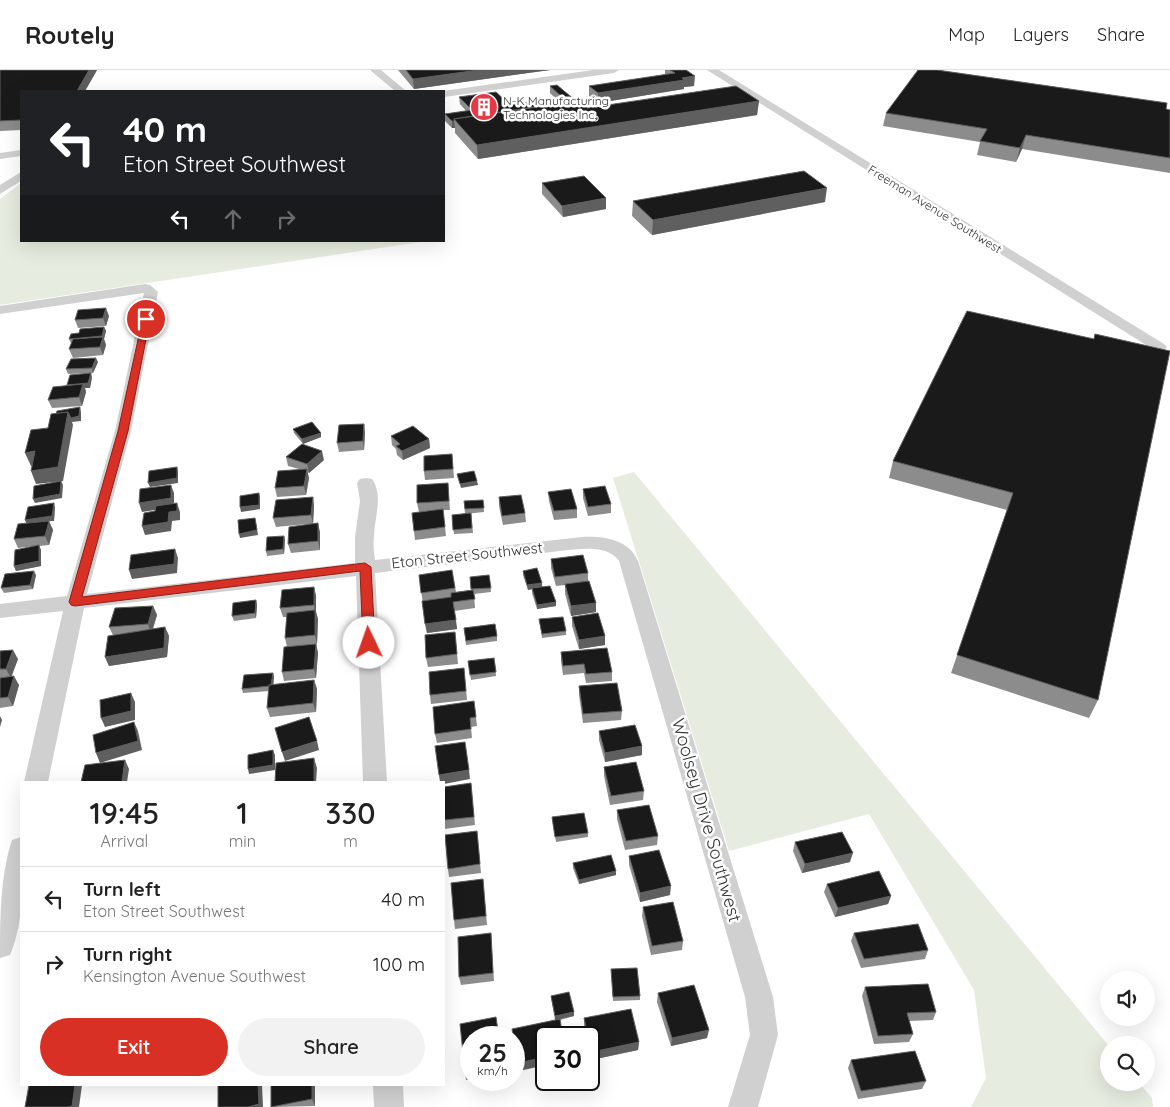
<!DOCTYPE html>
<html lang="en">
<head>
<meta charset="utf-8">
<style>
  :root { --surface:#fff; --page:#f2f2f2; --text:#222; --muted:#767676; --line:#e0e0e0; --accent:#d93025 }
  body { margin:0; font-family:Quicksand,sans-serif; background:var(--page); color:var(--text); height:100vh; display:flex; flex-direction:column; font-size:19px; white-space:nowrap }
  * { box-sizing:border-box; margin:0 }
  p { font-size:16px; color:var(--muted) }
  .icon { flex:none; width:28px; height:28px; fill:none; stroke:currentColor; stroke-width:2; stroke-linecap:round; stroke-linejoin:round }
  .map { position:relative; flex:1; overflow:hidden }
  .panel { position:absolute; left:20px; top:711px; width:425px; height:305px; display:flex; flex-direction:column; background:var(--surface); border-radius:0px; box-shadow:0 5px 20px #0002 }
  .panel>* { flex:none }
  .banner { position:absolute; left:20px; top:20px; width:425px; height:152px; border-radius:0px; box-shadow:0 5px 20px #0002; background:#202124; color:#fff; overflow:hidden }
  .fabs { position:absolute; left:1100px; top:901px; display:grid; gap:10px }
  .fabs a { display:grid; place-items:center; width:55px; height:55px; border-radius:50%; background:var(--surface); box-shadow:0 5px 20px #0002; font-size:25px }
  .speed { position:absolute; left:460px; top:956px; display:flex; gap:10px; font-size:25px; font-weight:700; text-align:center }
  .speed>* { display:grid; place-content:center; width:65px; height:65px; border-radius:50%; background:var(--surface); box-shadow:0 5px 20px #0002; line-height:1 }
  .speed small { font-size:12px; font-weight:400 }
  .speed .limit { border:2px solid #111; border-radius:8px; background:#fff; color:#111 }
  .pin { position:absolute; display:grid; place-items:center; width:42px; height:42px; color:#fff; margin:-21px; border:2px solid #fff; border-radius:50%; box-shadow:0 1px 5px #0007 }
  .me { position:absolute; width:55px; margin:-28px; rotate:357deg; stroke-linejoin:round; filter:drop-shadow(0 0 4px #0008) }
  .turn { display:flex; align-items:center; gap:18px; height:105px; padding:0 20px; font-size:22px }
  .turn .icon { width:65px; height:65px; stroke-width:2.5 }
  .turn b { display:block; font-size:35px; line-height:42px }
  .lanes { display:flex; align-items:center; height:48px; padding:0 20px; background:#0003; justify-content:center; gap:25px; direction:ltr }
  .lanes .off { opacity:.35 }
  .eta { display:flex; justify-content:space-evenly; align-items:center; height:85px; text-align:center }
  .eta b { font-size:30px; font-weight:600; line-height:35px }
  .action { display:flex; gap:10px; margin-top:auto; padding:10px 20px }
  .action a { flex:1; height:58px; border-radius:30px; background:var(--accent); color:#fff; font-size:20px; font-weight:600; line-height:58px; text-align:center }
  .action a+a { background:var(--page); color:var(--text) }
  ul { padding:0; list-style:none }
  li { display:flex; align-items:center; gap:15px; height:65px; padding:0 20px; border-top:1px solid var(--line) }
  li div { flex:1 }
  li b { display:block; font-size:19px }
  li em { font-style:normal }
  header { display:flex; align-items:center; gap:30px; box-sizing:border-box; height:70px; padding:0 25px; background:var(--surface); border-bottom:1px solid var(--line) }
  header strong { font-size:24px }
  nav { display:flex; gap:28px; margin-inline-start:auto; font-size:18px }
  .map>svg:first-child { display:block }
  .green { fill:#e6ecdf }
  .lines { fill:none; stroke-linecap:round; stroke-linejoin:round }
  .minor { fill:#d0d0d0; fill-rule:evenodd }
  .wall { fill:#8c8c8c }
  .shaded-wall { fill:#5f5f5f }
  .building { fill:#1a1a1a; stroke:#5f5f5f }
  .route { fill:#d93025; stroke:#8d1f18 }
  .labels { text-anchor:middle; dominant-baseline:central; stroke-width:5; stroke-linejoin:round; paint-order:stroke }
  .far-poi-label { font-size:12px; fill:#333; stroke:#fff; text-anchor:start }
  .far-street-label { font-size:12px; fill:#333; stroke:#fff }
  .street-label { font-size:15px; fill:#333; stroke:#fff }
  .near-street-label { font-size:18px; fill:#333; stroke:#fff }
</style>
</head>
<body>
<header>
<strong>Routely</strong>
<nav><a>Map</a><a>Layers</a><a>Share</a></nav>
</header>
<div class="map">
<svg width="1170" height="1037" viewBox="0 0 1170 1037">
  <rect width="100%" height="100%" fill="#fff"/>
  <g class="green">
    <polygon points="21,113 21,171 427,171 0,235 0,129"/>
    <polygon points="634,402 1109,976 1109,1012 1139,1013 1152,1028 1153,1037 971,1037 986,1008 974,920 869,744 729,781 613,408"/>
  </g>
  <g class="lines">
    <g class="minor">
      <polygon points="370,0 381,0 406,21 395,21"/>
      <polygon points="593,0 619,0 614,3 444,27 443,21"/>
      <polygon points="707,0 719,0 1164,274 1167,277 1164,280 1154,280"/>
      <polygon points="21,80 21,86 0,89 0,83"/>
      <polygon points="21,102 21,111 0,124 0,115"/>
      <path d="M 145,214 L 150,215 L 158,222 L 131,361 L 87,524 L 355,493 L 355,467 L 360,431 L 357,413 L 360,409 L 366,408 L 372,409 C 384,426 374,448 374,467 C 373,474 374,483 375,490 L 582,467 C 604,466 628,469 638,491 L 773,927 L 778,965 L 758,1037 L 728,1037 L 750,965 L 745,927 L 619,491 C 607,475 585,479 568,480 L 375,503 L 387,712 L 363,712 L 356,506 L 84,538 L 48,712 L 24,712 L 63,541 L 0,548 L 0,534 L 67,526 L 115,361 L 144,223 L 0,244 L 0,236 Z"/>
      <path d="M 21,767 C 23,805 25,850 10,885 L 0,888 C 0,850 0,806 12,770 Z"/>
      <polygon points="373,1015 403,1015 404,1037 374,1037"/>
    </g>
  </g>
  <g class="wall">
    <polygon points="0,0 97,0 85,21 21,21 21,60 0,61"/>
    <polygon points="398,0 550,0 414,19"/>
    <polygon points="665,0 686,0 694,16 684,17 684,19 598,33 589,26 589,16 665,5"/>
    <polygon points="550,16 587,38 759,31 757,45 478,89 455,63 455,58 452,58 445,51 445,44 466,41 460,34 459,27 510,35 555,28 550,23"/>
    <polygon points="1166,39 1170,40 1170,103 1022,79 1016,92 977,85 980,72 883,56 886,43"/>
    <polygon points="542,113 606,128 606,139 563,147 542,124"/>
    <polygon points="633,131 825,132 652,165 632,146"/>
    <polygon points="967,241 1098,630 1089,648 951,603 1007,440 889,408 893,391"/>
    <polygon points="109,246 106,256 78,258 75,250"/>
    <polygon points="104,257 106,261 104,269 106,275 103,285 73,288 69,279 72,273 71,273 69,269 79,263"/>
    <polygon points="98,292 93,303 68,304 66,299"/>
    <polygon points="92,307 90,318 85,318 86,322 82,336 52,338 48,330 67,315"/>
    <polygon points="293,359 321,363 321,367 303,374 294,363"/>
    <polygon points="365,362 364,380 339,382 337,373"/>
    <polygon points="391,366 429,369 430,378 403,390 397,385 396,379 392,375"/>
    <polygon points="452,384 454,408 425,410 424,401"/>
    <polygon points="286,387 324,390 309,403 307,402 309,408 306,425 277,427 275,418 299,399 288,396"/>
    <polygon points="448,413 450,440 443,440 446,466 415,470 412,443 431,441 419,442 417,433"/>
    <polygon points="583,419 611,434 611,443 588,446 583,428"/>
    <polygon points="548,422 577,439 577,448 554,450 549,431"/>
    <polygon points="313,427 314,436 313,454 320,462 320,480 291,483 288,474 307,454 276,457 273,448"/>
    <polygon points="499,427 525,443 526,452 503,455 499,436"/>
    <polygon points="483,430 484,442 465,444 464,431"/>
    <polygon points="55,437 54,451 49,451 53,460 49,475 39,476 41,480 41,496 16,501 14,496 35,476 18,478 14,469 27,453"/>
    <polygon points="471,443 473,463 454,464 452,445"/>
    <polygon points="284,466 285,470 284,484 267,486 266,481"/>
    <polygon points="551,489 588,503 588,511 596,542 571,546 565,524 565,515 556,516 551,498"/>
    <polygon points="452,500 456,522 471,520 489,505 491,522 474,524 475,538 454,541 457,559 427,563 419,505"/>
    <polygon points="523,501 542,517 556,536 537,539 532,523 532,519 528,520 523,505"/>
    <polygon points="36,505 33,519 4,523 1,518"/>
    <polygon points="314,517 316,526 316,542 318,549 317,574 316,574 318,583 316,608 284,611 282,602 287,577 285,568 287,547 283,547 280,538"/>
    <polygon points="256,530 257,535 256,548 234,551 232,546"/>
    <polygon points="153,536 157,545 153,559 165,557 169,566 167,587 109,596 105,587 113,565 109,557"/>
    <polygon points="572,547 605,566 605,575 579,579 572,556"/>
    <polygon points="539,549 566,561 566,565 542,568"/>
    <polygon points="464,558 497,566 497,571 466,575"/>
    <polygon points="455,562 458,594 428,597 426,588"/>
    <polygon points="0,581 18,589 11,606 19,615 13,636 0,638"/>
    <polygon points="561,582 612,602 612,611 586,613 584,603 563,605 561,591"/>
    <polygon points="494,588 496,606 471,610 468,591"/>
    <polygon points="464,598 467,630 431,634 430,625"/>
    <polygon points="273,603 274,607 273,615 314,610 317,619 316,642 270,647 267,638 269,621 243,623 242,619"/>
    <polygon points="579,616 622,641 621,650 583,653 579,625"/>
    <polygon points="474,631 477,656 471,657 472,668 437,673 435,664"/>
    <polygon points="599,661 642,676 642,685 605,692 599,670"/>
    <polygon points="604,697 644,721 643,730 610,735 604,706"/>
    <polygon points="471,713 475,755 444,759 444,717"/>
    <polygon points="617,740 658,766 657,775 625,780 617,749"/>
    <polygon points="552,747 588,763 588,767 556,772"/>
    <polygon points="477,761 481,803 449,807 448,799"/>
    <polygon points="795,772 850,792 802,803 793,781"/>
    <polygon points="629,786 670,825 640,832 629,795"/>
    <polygon points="573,793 616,801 616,805 579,814 573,798"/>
    <polygon points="483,809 487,855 455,859 454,850"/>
    <polygon points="827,814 891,826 888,834 835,847 824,822"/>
    <polygon points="643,837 683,871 682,880 651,885 642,846"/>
    <polygon points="491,863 494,911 461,915 459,907"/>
    <polygon points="854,863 928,880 925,889 861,898 851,871"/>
    <polygon points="611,899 640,926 640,930 613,931"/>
    <polygon points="865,917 936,942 933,950 909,951 913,964 909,972 874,974 862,926"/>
    <polygon points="658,923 707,968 671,976 657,932"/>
    <polygon points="551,926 574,946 560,950 519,1001 512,959 555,950"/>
    <polygon points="584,948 639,972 638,980 591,990 589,977 589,968 587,968 584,956"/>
    <polygon points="471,968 471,1009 466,1010 465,1002"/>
    <polygon points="851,990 926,1011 922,1019 858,1029 848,998"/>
    <polygon points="315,1015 315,1036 271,1037"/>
  </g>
  <g class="shaded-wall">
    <polygon points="89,0 97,0 85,21 77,21"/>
    <polygon points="479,0 550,0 414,19 413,9"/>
    <polygon points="695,6 694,16 684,17 684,19 598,33 598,23"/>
    <polygon points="759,31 757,45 478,89 477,75"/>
    <polygon points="452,51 454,51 455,58 452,58"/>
    <polygon points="1026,65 1022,79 1016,92 1020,78"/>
    <polygon points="827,118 825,132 652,165 653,150"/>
    <polygon points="606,128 606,139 563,147 562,136"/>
    <polygon points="106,238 109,246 106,256 103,248"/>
    <polygon points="104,257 106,261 104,269 106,275 103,285 100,277 103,268 102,266"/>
    <polygon points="96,288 98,292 93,303 92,298"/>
    <polygon points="91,303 92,307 90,318 85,318 86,322 82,336 79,327 69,320"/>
    <polygon points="80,337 81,342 81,351 72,352 73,355 63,411 36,414 31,401 68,342"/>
    <polygon points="364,354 365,362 364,380 363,371"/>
    <polygon points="321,363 321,367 303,374 302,369"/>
    <polygon points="429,369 430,378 403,390 402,381"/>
    <polygon points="35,381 41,394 31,396 25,383"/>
    <polygon points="322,381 324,390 309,403 307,394"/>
    <polygon points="177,397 178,401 178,413 150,417 148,413"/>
    <polygon points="307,399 309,408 306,425 304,416"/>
    <polygon points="61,411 63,415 62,428 35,433 33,429"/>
    <polygon points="477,411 478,415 461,418 460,414"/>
    <polygon points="171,415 174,423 174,437 142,442 139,433"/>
    <polygon points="259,423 260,427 260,439 241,442 240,437"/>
    <polygon points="313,427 314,436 313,454 311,445"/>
    <polygon points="54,433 55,437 54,451 49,451 53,460 49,475 45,466 27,455 25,450"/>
    <polygon points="177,433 180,442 180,450 172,451 171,461 145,465 142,456 169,442"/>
    <polygon points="255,448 258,465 240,468 239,464"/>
    <polygon points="318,453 320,462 320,480 318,471"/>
    <polygon points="284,466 285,470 284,484 283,479"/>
    <polygon points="39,475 41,480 41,496 16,501 14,496"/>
    <polygon points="175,479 178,488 177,503 132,509 129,500"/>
    <polygon points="34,501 36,505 33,519 30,515"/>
    <polygon points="542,513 542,517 528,520 527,515"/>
    <polygon points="314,517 316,526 316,542 318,549 317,574 315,565 315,542 314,535"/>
    <polygon points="256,530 257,535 256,548 255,543"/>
    <polygon points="556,532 556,536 537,539 537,535"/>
    <polygon points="596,533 596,542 571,546 571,536"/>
    <polygon points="153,536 157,545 151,564 148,554"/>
    <polygon points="456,550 457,559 427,563 425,554"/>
    <polygon points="165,557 169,566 167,587 109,596 105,587"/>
    <polygon points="605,566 605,575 579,579 579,570"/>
    <polygon points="316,574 318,583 316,608 314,599"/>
    <polygon points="13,580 18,589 11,608 6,599"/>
    <polygon points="273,603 274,607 273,620 271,616"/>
    <polygon points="14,606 19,615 13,636 8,627"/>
    <polygon points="314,610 317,619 316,642 313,633"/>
    <polygon points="131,623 135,632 135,650 105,657 101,648"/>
    <polygon points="0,646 2,650 0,657"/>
    <polygon points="134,652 138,661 142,680 100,693 96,683"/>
    <polygon points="317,671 319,680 285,691 282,682"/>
    <polygon points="642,676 642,685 605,692 605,683"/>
    <polygon points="273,680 275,685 275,700 249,704 248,699"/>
    <polygon points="314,688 317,698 316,712 314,712"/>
    <polygon points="125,690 129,699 127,712 122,712"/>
    <polygon points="469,700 470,709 444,714 444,712 440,712 439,705"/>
    <polygon points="853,783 850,792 802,803 805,794"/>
    <polygon points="616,801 616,805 579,814 579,810"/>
    <polygon points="671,816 670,825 640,832 640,823"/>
    <polygon points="891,826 888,834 835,847 838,838"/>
    <polygon points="574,942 574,946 555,950 555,946"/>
    <polygon points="709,960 707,968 671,976 672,968"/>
    <polygon points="639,972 638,980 591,990 592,982"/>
    <polygon points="546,987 546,995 519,1001 518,993"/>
    <polygon points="75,1015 82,1015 79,1037 68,1037"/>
    <polygon points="258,1015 262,1015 263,1037 248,1037"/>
    <polygon points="312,1015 315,1015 315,1036 312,1029"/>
  </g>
  <g class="building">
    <polygon points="0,0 89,0 77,21 21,21 21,50 0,51"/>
    <polygon points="406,0 479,0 413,9"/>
    <polygon points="670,0 686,0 695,6 682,8 684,10 598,23 589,16 675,3"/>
    <polygon points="918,0 937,0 1167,33 1166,39 1170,40 1170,88 1026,65 1020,78 980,71 987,59 886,43"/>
    <polygon points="557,15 576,31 454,49 454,51 452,51 445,44 472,40 459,27 496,22 510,35 562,27 550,16"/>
    <polygon points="736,16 759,31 477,75 454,49 579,31 587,38"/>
    <polygon points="804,101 827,118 653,150 633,131"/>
    <polygon points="584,106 606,128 562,136 542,113"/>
    <polygon points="106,238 103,248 75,250 78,240"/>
    <polygon points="967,241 1094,269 1095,264 1170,281 1098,630 957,585 1013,423 893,391"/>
    <polygon points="104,257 102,266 69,269 71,264 79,263 80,259"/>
    <polygon points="103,267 100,277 69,279 73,269"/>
    <polygon points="96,288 92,298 66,299 71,289"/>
    <polygon points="91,303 88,313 67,315 70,305"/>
    <polygon points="83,314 79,327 48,330 53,317"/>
    <polygon points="80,337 79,346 71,348 68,342 56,344 57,341"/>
    <polygon points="68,342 58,397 31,401 35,381 25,383 31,360 48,358 51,344"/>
    <polygon points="312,352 321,363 302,369 293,359"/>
    <polygon points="364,354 363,371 337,373 339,355"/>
    <polygon points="413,356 429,369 402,381 396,376 400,374 391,366"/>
    <polygon points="302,374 322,381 307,394 286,387"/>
    <polygon points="452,384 453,399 424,401 424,386"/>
    <polygon points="177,397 177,408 148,413 149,401"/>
    <polygon points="307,399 304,416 275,418 278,401"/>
    <polygon points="474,401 477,411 460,414 457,404"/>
    <polygon points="61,411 60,424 33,429 34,416"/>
    <polygon points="448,413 449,431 417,433 417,415"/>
    <polygon points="171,415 171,428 139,433 140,419"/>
    <polygon points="605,416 611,434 588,437 583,419"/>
    <polygon points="571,419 577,439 554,441 548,422"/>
    <polygon points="259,423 259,435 240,437 240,426"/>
    <polygon points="521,425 525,443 502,446 499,427"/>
    <polygon points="313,427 311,445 273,448 276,430"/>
    <polygon points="483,430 484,438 465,439 464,431"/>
    <polygon points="54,433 52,446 25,450 28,437"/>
    <polygon points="177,433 177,441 169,442 168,452 142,456 144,443 155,441 156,436"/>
    <polygon points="443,439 445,457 414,461 412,443"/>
    <polygon points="471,443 472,458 453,460 452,445"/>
    <polygon points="255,448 257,460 239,464 238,450"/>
    <polygon points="49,451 45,466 14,469 18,454"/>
    <polygon points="318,453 318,471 288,474 289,457"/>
    <polygon points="284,466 283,479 266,481 267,467"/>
    <polygon points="39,475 39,491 14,496 15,480"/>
    <polygon points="175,479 174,494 129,500 131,485"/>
    <polygon points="583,485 588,503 555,507 551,489"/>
    <polygon points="537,498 542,513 527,515 523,501"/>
    <polygon points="452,500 455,518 421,523 419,505"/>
    <polygon points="34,501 30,515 1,518 5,504"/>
    <polygon points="489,505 491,518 471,519 470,507"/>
    <polygon points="589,511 596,533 571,536 565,514"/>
    <polygon points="550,516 556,532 537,535 532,518"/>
    <polygon points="314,517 314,535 280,538 282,520"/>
    <polygon points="473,520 475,529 453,532 456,550 425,554 422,531 451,527 451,523"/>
    <polygon points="256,530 255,543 232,546 233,533"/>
    <polygon points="153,536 148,554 109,557 115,538"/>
    <polygon points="315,540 315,565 285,568 287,543"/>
    <polygon points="598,543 605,566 579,570 572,547"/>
    <polygon points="563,547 566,561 542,564 539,549"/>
    <polygon points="495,554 497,566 466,571 464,558"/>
    <polygon points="165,557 164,578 105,587 108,566"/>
    <polygon points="455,562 457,584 426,588 425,565"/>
    <polygon points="316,574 314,599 282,602 284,577"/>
    <polygon points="607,578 612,602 586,604 584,594 563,596 561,582"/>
    <polygon points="13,580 6,599 0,599 0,581"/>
    <polygon points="494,588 496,602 470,605 468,591"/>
    <polygon points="464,598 466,621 430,625 429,602"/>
    <polygon points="273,603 271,615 269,615 269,616 242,619 244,605"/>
    <polygon points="14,606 8,627 0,628 0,608"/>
    <polygon points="314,610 313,633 267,638 269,615"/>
    <polygon points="617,613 622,641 583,644 579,616"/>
    <polygon points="131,623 131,641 101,648 100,630"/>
    <polygon points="474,631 476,647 470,648 471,659 435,664 433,637"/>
    <polygon points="309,647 317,671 282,682 275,658"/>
    <polygon points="134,652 138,671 96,683 93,665"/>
    <polygon points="635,655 642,676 605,683 599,661"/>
    <polygon points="465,672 469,700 439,705 435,676"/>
    <polygon points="273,680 273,695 248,699 248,685"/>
    <polygon points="314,688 314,712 275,712 276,693"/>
    <polygon points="125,690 122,712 81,712 85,695"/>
    <polygon points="636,692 644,721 611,726 604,697"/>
    <polygon points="471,713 474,747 444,750 444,717"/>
    <polygon points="649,735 658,766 626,771 617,740"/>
    <polygon points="584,743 588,763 555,767 552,747"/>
    <polygon points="477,761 480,794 448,799 445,765"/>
    <polygon points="842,762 853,783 805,794 795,772"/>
    <polygon points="659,780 671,816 640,823 629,786"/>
    <polygon points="611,785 616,801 579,810 573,793"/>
    <polygon points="879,801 891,826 838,838 827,814"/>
    <polygon points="483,809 486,846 454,850 451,813"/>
    <polygon points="673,832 683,871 652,876 643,837"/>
    <polygon points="918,854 928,880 864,889 854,863"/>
    <polygon points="491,863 493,903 459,907 458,867"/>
    <polygon points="637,898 640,926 613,927 611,899"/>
    <polygon points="928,914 936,942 907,943 913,964 878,966 865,917"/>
    <polygon points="694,915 709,960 672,968 658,923"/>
    <polygon points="569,922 574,942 555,946 551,926"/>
    <polygon points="631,939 639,972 592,982 584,948"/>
    <polygon points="496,947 499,968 471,968 471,1001 465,1002 460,954"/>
    <polygon points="560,949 563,968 546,968 546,987 518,993 512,959"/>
    <polygon points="915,981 926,1011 861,1021 851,990"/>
    <polygon points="29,1015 75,1015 72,1036 68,1037 25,1037"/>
    <polygon points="218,1015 258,1015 259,1034 248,1037 218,1037"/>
    <polygon points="271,1015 312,1015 312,1029 271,1037"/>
  </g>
  <polygon class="route" points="143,247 150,249 128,361 82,527 365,493 371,497 375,573 373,576 369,577 363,573 360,501 75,536 71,535 69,532 118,361"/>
  <defs>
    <g id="building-disc" transform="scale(1.4375)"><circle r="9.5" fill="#e63946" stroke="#fff"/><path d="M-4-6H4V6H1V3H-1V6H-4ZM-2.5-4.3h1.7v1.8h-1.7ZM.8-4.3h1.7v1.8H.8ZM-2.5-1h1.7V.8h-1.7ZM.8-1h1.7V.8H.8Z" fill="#fff"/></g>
  </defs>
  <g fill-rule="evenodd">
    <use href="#building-disc" x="484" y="37"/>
  </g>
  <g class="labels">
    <g class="far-poi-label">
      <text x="503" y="30">N-K Manufacturing<tspan x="503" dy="14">Technologies Inc.</tspan></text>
    </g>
    <g class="far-street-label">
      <text transform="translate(935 139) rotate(32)">Freeman Avenue Southwest</text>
    </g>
    <g class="street-label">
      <text transform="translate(467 485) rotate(-6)">Eton Street Southwest</text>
    </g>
    <g class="near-street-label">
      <text transform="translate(707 750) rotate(74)">Woolsey Drive Southwest</text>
    </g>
  </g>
</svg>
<div class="fabs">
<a><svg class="icon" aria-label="sound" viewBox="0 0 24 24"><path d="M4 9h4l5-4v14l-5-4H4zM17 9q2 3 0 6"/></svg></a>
<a><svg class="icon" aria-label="search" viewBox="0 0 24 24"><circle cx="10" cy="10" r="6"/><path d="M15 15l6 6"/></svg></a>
</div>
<div class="speed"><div>25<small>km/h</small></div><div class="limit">30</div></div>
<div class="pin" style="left:146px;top:249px;background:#d93025"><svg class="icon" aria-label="arrive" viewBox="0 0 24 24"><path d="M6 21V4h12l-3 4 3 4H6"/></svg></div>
<svg class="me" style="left:369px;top:573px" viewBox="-20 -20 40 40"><circle r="19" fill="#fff"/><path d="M0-13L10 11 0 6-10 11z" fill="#d93025"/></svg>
<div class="banner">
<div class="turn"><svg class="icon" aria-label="left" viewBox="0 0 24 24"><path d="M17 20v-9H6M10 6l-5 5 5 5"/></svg><div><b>40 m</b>Eton Street Southwest</div></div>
<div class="lanes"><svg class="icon" aria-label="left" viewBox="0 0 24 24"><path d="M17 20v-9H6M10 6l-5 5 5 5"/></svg><svg class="icon off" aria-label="ahead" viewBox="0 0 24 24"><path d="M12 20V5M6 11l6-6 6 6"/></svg><svg class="icon off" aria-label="right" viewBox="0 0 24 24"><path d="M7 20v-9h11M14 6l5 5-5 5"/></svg></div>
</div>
<section class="panel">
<div class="eta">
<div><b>19:45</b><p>Arrival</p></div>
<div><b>1</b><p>min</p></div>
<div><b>330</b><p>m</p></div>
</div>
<ul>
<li><svg class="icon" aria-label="left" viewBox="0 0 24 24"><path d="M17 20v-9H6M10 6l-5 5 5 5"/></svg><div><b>Turn left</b><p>Eton Street Southwest</p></div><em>40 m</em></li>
<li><svg class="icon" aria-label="right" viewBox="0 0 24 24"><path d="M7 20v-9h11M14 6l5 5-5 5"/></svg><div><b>Turn right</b><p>Kensington Avenue Southwest</p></div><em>100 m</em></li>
</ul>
<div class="action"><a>Exit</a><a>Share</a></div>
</section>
</div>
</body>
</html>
